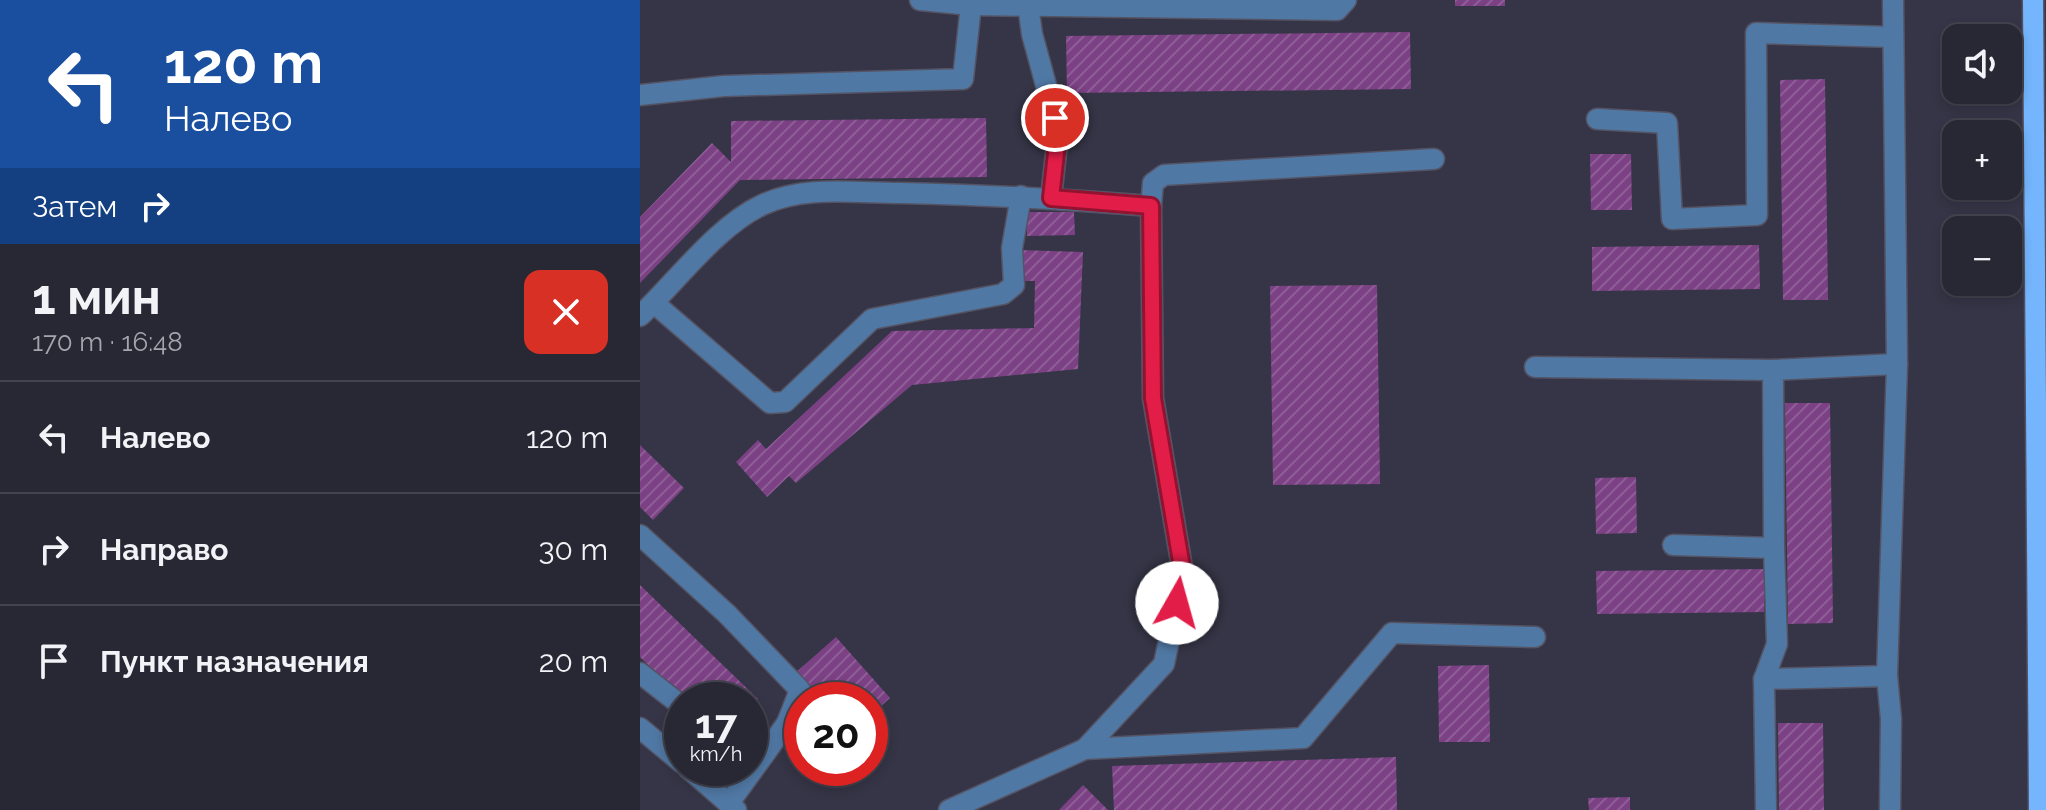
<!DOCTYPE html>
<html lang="ru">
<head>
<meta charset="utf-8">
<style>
  :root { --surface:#282835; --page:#343441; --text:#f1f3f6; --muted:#a5a6ad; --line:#444450 }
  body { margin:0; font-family:Raleway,sans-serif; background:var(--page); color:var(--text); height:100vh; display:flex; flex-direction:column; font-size:30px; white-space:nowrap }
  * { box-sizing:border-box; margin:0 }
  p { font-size:26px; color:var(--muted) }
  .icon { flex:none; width:44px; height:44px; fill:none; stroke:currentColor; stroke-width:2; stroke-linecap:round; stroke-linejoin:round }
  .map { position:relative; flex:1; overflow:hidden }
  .panel { display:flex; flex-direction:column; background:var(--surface); width:640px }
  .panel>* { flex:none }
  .guide { background:#1a4fa0; color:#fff; overflow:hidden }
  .controls { position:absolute; left:1302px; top:24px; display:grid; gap:16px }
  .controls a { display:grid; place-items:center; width:80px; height:80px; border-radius:16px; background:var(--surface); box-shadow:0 4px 12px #0003,0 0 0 2px var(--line); font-size:40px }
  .speed { position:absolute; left:24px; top:682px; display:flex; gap:16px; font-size:40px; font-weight:700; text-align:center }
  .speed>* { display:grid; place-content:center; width:104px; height:104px; border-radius:50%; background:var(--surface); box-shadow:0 4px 12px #0003,0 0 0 2px var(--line); line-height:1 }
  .speed small { font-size:20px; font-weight:400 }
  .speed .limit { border:12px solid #d22; background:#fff; color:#111 }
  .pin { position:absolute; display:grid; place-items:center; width:68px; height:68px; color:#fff; margin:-34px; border:4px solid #fff; border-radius:50%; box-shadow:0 2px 8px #0007 }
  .me { position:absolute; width:88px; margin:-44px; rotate:7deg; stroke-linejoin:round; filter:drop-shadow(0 0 6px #0008) }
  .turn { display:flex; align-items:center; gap:28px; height:168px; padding:0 32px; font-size:36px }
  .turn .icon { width:104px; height:104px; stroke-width:2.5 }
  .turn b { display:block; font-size:56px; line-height:68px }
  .then { display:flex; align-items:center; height:76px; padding:0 32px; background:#0003; gap:16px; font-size:30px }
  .round { display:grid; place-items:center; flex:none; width:84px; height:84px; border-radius:16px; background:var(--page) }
  .summary { display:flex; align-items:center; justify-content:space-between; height:136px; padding:0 32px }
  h1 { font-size:48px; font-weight:700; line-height:60px }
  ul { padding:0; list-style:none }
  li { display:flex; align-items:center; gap:24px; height:112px; padding:0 32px; border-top:2px solid var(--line) }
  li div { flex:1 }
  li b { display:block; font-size:30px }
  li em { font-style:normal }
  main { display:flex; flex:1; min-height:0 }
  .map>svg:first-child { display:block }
  .building { fill:url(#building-hatch) }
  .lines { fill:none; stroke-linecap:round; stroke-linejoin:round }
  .minor-casing { stroke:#545364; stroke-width:23 }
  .major-casing { stroke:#545364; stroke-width:23 }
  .minor { stroke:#5078a4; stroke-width:20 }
  .major { stroke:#74b5fd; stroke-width:20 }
  .route-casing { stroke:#92132f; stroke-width:20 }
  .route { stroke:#e11d48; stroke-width:14 }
</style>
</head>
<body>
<main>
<section class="panel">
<div class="guide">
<div class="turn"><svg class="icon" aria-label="left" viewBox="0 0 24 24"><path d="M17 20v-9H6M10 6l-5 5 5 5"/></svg><div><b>120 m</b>Налево</div></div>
<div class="then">Затем<svg class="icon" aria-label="right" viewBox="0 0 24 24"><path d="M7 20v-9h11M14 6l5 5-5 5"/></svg></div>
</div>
<div class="summary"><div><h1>1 мин</h1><p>170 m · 16:48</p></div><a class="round" style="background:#d93025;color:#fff"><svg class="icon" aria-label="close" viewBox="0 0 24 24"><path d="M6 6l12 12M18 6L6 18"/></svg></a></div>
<ul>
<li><svg class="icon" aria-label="left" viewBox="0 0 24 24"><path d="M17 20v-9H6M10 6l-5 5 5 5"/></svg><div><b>Налево</b></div><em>120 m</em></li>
<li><svg class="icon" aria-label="right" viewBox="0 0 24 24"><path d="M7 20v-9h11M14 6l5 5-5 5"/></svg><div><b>Направо</b></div><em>30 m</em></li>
<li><svg class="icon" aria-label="arrive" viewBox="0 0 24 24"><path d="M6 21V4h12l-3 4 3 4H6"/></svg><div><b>Пункт назначения</b></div><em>20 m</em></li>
</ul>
</section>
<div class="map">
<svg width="1406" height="810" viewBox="0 0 1406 810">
  <defs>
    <pattern id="building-hatch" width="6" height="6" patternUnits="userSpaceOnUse" patternTransform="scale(2)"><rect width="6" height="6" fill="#7b4184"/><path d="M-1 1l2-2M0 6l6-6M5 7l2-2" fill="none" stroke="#8e5d96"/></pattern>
  </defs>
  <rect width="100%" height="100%" fill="#363547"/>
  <g class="building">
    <rect x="815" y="0" width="50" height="6"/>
    <polygon points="770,32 771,89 427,93 426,36"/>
    <polygon points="1185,79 1188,300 1143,300 1140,80"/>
    <polygon points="346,118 347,177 100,180 0,283 0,217 72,143 91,162 91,121"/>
    <polygon points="950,154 991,154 992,210 951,210"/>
    <polygon points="387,212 434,212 435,235 387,236"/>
    <polygon points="1119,245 1120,289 952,291 952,247"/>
    <polygon points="379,250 443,252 438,369 272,385 156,483 149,476 127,497 96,462 118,440 126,449 252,331 394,328 395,281 379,281"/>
    <polygon points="737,285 740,484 633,485 630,286"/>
    <polygon points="1145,403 1190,403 1193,623 1148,624"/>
    <polygon points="0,445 44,488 13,520 0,507"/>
    <polygon points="996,477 997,533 956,534 955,478"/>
    <polygon points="1124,569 1124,612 957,614 956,571"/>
    <polygon points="0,585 118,699 110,707 110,700 44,700 0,657"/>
    <polygon points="196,637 250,698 230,716 230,700 176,700 153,675"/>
    <polygon points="849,665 850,742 799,742 798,666"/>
    <polygon points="1138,723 1183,723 1184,810 1139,810"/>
    <polygon points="756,757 757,810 474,810 472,766"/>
    <polygon points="443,785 468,810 419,810"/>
    <polygon points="990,797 990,810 949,810 948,798"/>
  </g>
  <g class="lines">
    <g class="minor-casing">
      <g id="minor">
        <polyline points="280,0 331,5"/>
        <polyline points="388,5 392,34 415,118 417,144 411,198"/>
        <polyline points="0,95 84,86 323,79 331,5 697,10 706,0"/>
        <polyline points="957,119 1027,123 1032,219 1117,215 1116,33 1253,37"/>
        <polyline points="14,303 130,403 145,402 232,319 363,294 374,285 372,248 381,196"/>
        <path d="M 0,316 C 36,282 77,226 122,205 C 164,185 214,193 260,193 C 344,195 427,199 511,206"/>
        <polyline points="895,367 1133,370"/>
        <polyline points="0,535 87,614 160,690 147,723 89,803"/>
        <polyline points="1033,545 1134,548 1133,370 1257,364"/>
        <polyline points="0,673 42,706"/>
        <polyline points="1247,676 1257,364 1253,0"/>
        <polyline points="1124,679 1137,644 1134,548"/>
        <polyline points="0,728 42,763"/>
        <polyline points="445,749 524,664 543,573 513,398 511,206 513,183 524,175 794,159"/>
        <polyline points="48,768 96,810"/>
        <polyline points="309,810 445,749 663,738 752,633 895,637"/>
        <polyline points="1126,810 1124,679 1247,676 1251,719 1250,810"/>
      </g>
    </g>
    <g class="major-casing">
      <polyline id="major" points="1393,0 1399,810"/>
    </g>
    <use href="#minor" class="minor"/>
    <use href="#major" class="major"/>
  </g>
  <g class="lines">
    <g class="route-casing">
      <polyline id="route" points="415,118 417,144 411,198 511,206 513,398 543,573 537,603"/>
    </g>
    <use href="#route" class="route"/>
  </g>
</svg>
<div class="controls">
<a><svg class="icon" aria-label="sound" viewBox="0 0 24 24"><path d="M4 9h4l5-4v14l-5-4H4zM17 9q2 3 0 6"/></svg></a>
<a>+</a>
<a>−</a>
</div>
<div class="speed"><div>17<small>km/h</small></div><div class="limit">20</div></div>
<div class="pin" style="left:415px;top:118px;background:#d93025"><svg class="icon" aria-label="arrive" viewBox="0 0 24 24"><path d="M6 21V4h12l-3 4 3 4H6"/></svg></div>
<svg class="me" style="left:537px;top:603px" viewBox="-20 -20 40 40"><circle r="19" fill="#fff"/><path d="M0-13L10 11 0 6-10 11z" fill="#e11d48"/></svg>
</div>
</main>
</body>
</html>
